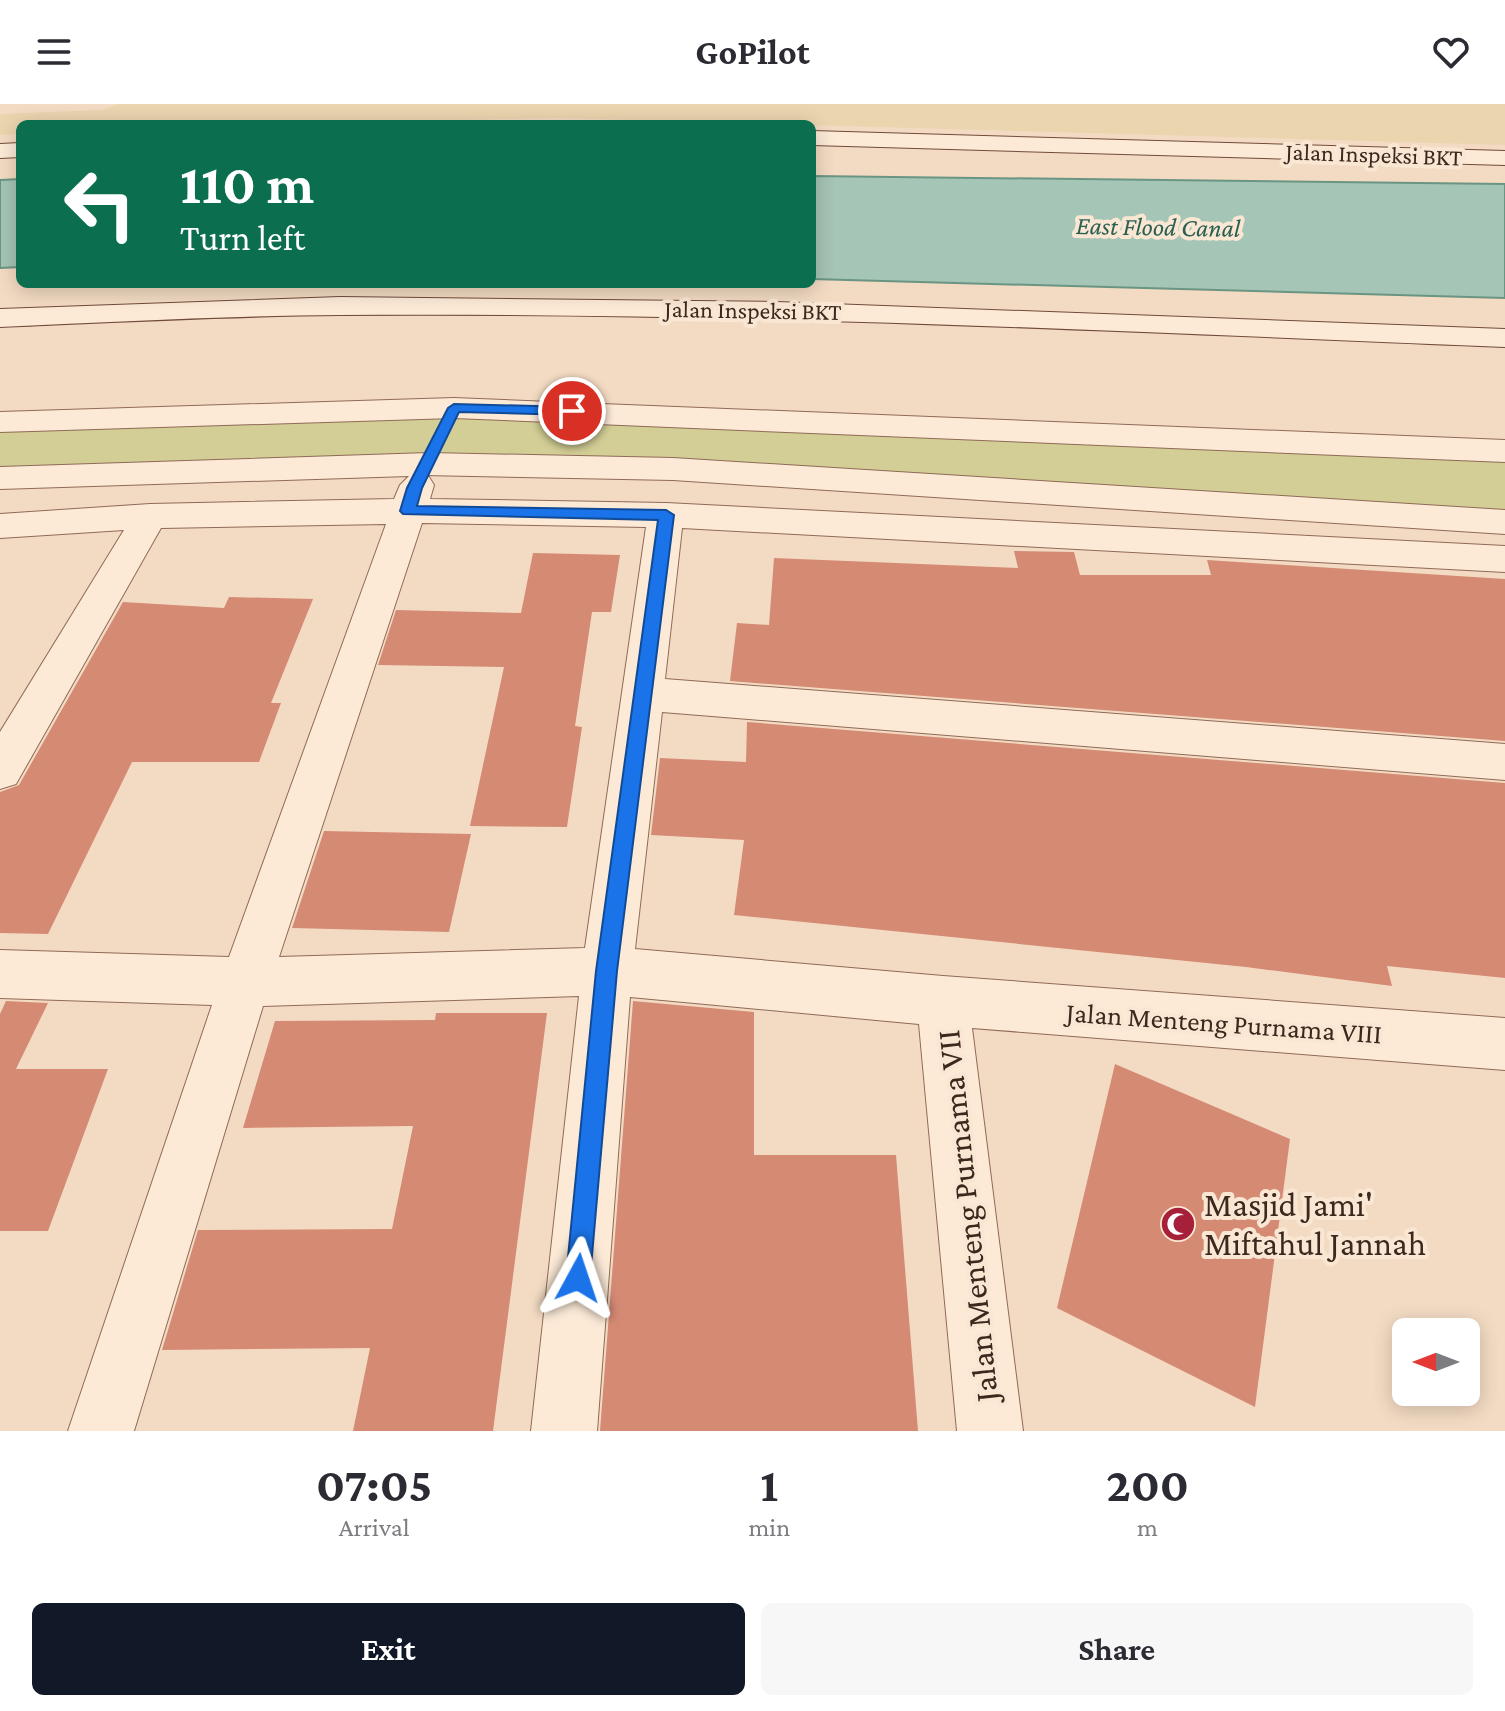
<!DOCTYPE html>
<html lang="en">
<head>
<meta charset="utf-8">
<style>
  :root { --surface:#fff; --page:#f7f7f7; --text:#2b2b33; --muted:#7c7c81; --accent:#111827 }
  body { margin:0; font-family:"Crimson Pro",serif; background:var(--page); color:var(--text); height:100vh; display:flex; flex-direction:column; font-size:30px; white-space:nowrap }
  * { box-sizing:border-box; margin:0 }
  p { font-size:26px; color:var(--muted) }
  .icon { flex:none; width:44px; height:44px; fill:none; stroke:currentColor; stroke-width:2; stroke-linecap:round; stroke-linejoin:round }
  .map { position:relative; height:1327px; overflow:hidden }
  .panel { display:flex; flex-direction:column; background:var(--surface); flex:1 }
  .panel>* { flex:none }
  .banner { position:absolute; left:16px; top:16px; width:800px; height:168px; border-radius:12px; box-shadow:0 4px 20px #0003; background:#0b6e4f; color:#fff; overflow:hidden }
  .needle { width:52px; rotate:270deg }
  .fabs { position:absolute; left:1392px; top:1214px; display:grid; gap:16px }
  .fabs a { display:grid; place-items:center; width:88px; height:88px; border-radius:12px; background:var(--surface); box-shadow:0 4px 20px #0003; font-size:40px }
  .pin { position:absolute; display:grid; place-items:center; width:68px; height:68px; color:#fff; margin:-34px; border:4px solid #fff; border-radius:50%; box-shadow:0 2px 8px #0007 }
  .me { position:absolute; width:88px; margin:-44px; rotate:5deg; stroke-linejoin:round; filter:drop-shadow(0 0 6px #0008) }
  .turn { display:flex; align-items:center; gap:28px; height:168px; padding:0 32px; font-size:36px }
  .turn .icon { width:104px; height:104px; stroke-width:2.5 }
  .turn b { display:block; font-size:56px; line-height:68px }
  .eta { display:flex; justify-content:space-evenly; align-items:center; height:136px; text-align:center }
  .eta b { font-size:48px; font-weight:700; line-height:56px }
  .action { display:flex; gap:16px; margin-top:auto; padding:16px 32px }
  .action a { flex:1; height:92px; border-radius:12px; background:var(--accent); color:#fff; font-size:32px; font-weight:700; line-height:92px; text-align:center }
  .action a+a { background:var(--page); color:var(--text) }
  header { display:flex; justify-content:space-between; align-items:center; height:104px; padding:0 32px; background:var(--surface); font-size:36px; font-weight:700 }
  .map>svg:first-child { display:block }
  .farmland { fill:#ead5af }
  .green { fill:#d3ce95 }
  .water { fill:#a5c5b6; stroke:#6b9583; stroke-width:2 }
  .building { fill:#d58a74 }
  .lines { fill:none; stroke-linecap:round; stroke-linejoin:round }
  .street-casing { stroke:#906a57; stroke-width:2 }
  .secondary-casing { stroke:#724b3a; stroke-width:2 }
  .street { fill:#fcead7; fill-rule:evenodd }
  .secondary { fill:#fcead7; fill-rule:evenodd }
  .route { fill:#1a73e8; stroke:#114b97; stroke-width:2 }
  .labels { text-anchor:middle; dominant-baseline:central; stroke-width:8; stroke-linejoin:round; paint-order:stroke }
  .far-street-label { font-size:24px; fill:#3e271d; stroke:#f9e7d3 }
  .far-water-label { font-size:26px; font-style:italic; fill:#2a5f52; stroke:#f9e7d3 }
  .street-label { font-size:28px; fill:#3e271d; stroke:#f9e7d3 }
  .near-poi-label { font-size:34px; fill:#3e271d; stroke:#f9e7d3; text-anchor:start }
  .near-street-label { font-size:34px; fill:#3e271d; stroke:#f9e7d3 }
</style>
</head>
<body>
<header><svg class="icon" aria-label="menu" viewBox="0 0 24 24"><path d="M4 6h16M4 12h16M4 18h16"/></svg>GoPilot<svg class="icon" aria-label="heart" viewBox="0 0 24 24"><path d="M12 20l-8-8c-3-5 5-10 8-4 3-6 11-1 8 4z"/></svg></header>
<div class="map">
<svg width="1505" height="1327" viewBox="0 0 1505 1327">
  <rect width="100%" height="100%" fill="#f3dbc3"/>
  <polygon class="farmland" points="118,0 1505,0 1505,41 559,14 264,20 20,20 20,30 0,31 0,10 102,6"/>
  <polygon class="green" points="631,309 1505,348 1505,418 673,365 0,371 0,318"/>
  <g class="water">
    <polygon points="812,72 1505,80 1505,194 812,175"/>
    <polygon points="20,75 20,163 0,164 0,76"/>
  </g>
  <g class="building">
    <polygon points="1014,447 1074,448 1080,471 1211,471 1207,456 1505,475 1505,637 730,577 737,519 769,521 774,454 1018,464"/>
    <polygon points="533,449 620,451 611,508 592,508 575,622 582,623 567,723 470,722 504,563 378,561 396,506 521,509"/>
    <polygon points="229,493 313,495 271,599 281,599 259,658 132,658 48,830 0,829 0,688 19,681 123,498 224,504"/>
    <polygon points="747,618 1505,679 1505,874 1387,862 1392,882 1246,863 734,811 744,736 651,731 660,654 746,658"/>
    <polygon points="324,727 471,730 449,828 292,824"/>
    <polygon points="6,897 48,899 16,965 108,965 48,1127 0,1127 0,910"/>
    <polygon points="633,897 754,908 754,1051 896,1051 918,1327 600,1327"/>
    <polygon points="436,909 547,909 493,1327 353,1327 370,1244 162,1246 198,1126 392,1125 413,1022 243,1024 275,917 435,916"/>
    <polygon points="1115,960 1290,1035 1255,1303 1057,1204"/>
  </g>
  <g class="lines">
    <g class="street-casing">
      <g id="street">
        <polygon points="454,294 1505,336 1505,358 454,314 0,328 0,308"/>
        <path d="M 429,349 L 673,354 L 1505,406 L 1505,430 L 673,376 L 423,371 L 429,373 L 434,381 L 430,395 L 666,399 L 1505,442 L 1505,468 L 682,424 L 665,575 L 1505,640 L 1505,676 L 662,608 L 635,845 L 943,872 L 1505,914 L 1505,966 L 972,924 L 1023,1327 L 957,1327 L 919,920 L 630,893 L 597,1327 L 531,1327 L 579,892 L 263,902 L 134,1327 L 68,1327 L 212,901 L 0,894 L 0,846 L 229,853 L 386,420 L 161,424 L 16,680 L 0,685 L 0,628 L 124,426 L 0,434 L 0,410 L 150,400 L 394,395 L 400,381 L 409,372 L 0,385 L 0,363 ZM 422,419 L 646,423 L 585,844 L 279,853 Z"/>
      </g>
    </g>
    <g class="secondary-casing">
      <g id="secondary">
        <polygon points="812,27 1505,47 1505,61 812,41"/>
        <polygon points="20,39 20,53 0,54 0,40"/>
        <path d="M 340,193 L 777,198 L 1505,225 L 1505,243 C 1117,227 729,208 340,211 C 227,212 113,218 0,223 L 0,205 Z"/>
      </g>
    </g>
    <use href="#street" class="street"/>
    <use href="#secondary" class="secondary"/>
  </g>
  <polygon class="route" points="454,300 572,303 579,307 572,311 459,308 422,384 417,402 666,406 674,411 617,867 590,1174 587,1182 578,1186 569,1182 566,1174 596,867 658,416 403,410 400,407 407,384 448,304"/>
  <defs>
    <g id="mosque-disc" transform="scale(1.8)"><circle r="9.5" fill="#a6203a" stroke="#f9e7d3"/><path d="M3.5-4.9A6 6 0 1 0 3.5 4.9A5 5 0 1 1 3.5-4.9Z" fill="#fff"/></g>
  </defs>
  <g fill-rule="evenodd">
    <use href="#mosque-disc" x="1178" y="1120"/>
  </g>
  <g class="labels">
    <g class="far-street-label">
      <text transform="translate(1374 50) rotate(2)">Jalan Inspeksi BKT</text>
      <text transform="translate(753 206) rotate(1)">Jalan Inspeksi BKT</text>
    </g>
    <g class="far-water-label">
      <text transform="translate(1158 123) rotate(1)">East Flood Canal</text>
    </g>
    <g class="street-label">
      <text transform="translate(1224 919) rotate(4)">Jalan Menteng Purnama VIII</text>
    </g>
    <g class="near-poi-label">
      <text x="1204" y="1100">Masjid Jami'<tspan x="1204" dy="39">Miftahul Jannah</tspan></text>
    </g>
    <g class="near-street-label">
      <text transform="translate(967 1112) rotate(-96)">Jalan Menteng Purnama VII</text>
    </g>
  </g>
</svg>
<div class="fabs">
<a><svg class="needle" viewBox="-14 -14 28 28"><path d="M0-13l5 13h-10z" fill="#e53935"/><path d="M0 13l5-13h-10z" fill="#7c7c81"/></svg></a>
</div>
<div class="pin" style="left:572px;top:307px;background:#d93025"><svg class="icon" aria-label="arrive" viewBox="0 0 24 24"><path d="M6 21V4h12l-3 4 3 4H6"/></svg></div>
<svg class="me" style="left:578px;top:1174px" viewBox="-20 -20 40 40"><path d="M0-17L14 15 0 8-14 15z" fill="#1a73e8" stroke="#fff" stroke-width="4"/></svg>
<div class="banner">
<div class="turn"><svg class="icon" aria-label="left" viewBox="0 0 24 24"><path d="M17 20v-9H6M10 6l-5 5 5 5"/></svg><div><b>110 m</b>Turn left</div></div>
</div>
</div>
<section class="panel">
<div class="eta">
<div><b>07:05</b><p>Arrival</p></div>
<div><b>1</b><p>min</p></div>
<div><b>200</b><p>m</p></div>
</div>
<div class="action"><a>Exit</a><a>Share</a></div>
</section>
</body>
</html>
